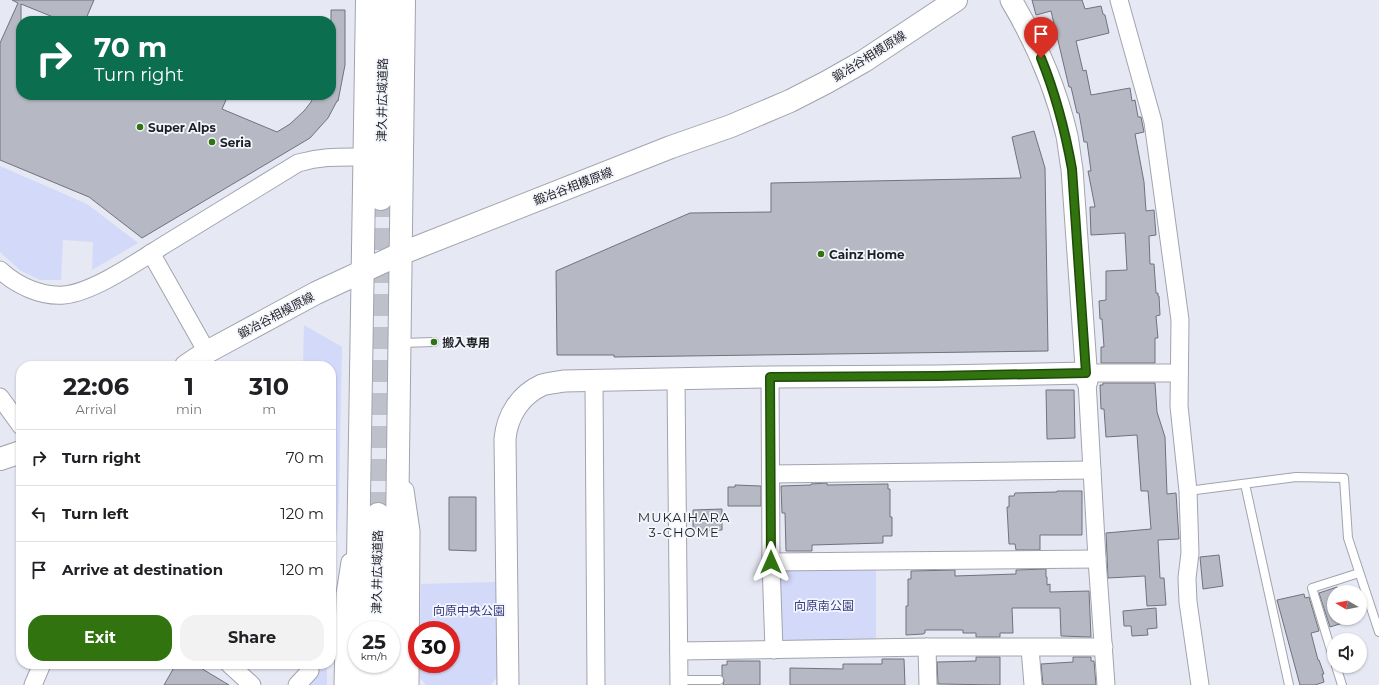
<!DOCTYPE html>
<html lang="en">
<head>
<meta charset="utf-8">
<style>
  :root { --surface:#fff; --page:#f2f2f2; --text:#202124; --muted:#757577; --line:#e0e0e0; --accent:#30730f }
  body { margin:0; font-family:Montserrat,"Noto Sans JP",sans-serif; background:var(--page); color:var(--text); height:100vh; display:flex; flex-direction:column; font-size:15px; white-space:nowrap }
  * { box-sizing:border-box; margin:0 }
  p { font-size:13px; color:var(--muted) }
  .icon { flex:none; width:22px; height:22px; fill:none; stroke:currentColor; stroke-width:2; stroke-linecap:round; stroke-linejoin:round }
  .map { position:relative; flex:1; overflow:hidden }
  .details { position:absolute; left:16px; top:361px; width:320px; height:308px; display:flex; flex-direction:column; background:var(--surface); border-radius:16px; box-shadow:0 1px 3px #0004 }
  .details>* { flex:none }
  .hud { position:absolute; left:16px; top:16px; width:320px; height:84px; border-radius:16px; box-shadow:0 1px 3px #0004; background:#0b6e4f; color:#fff; overflow:hidden }
  .needle { width:26px; rotate:279deg }
  .tools { position:absolute; left:1327px; top:585px; display:grid; gap:8px }
  .tools a { display:grid; place-items:center; width:40px; height:40px; border-radius:50%; background:var(--surface); box-shadow:0 1px 3px #0004; font-size:20px }
  .speed { position:absolute; left:348px; top:621px; display:flex; gap:8px; font-size:20px; font-weight:700; text-align:center }
  .speed>* { display:grid; place-content:center; width:52px; height:52px; border-radius:50%; background:var(--surface); box-shadow:0 1px 3px #0004; line-height:1 }
  .speed small { font-size:10px; font-weight:400 }
  .speed .limit { border:6px solid #d22; background:#fff; color:#111 }
  .pin { position:absolute; display:grid; place-items:center; width:34px; height:34px; color:#fff; margin:-41px -17px; border-radius:50% 50% 50% 0; rotate:-45deg; box-shadow:0 0 4px #0007 }
  .pin .icon { rotate:45deg }
  .me { position:absolute; width:44px; margin:-22px; rotate:0deg; stroke-linejoin:round; filter:drop-shadow(0 0 3px #0008) }
  .turn { display:flex; align-items:center; gap:14px; height:84px; padding:0 12px; font-size:18px }
  .turn .icon { width:52px; height:52px; stroke-width:2.5 }
  .turn b { display:block; font-size:28px; line-height:34px }
  .eta { display:flex; justify-content:space-evenly; align-items:center; height:68px; text-align:center }
  .eta b { font-size:24px; font-weight:700; line-height:28px }
  .action { display:flex; gap:8px; margin-top:auto; padding:8px 12px }
  .action a { flex:1; height:46px; border-radius:16px; background:var(--accent); color:#fff; font-size:16px; font-weight:700; line-height:46px; text-align:center }
  .action a+a { background:var(--page); color:var(--text) }
  ul { padding:0; list-style:none }
  li { display:flex; align-items:center; gap:12px; height:56px; padding:0 12px; border-top:1px solid var(--line) }
  li div { flex:1 }
  li b { display:block; font-size:15px }
  li em { font-style:normal }
  .map>svg:first-child { display:block }
  .green { fill:#d3d9f9 }
  .building { fill:#b6b8c4; stroke:#70727c }
  .lines { fill:none; stroke-linecap:round; stroke-linejoin:round }
  .secondary-tunnel { stroke:#bec0ca; stroke-width:22; stroke-dasharray:22 11; stroke-linecap:butt }
  .service-casing { stroke:#a1a4af; stroke-width:10 }
  .minor-casing { stroke:#a1a4af; stroke-width:19 }
  .tertiary-casing { stroke:#a1a4af; stroke-width:23 }
  .secondary-casing { stroke:#a1a4af; stroke-width:24 }
  .primary-casing { stroke:#a1a4af; stroke-width:24 }
  .service { stroke:#fff; stroke-width:8 }
  .minor { stroke:#fff; stroke-width:17 }
  .tertiary { stroke:#fff; stroke-width:21 }
  .secondary { stroke:#fff; stroke-width:22 }
  .primary { stroke:#fff; stroke-width:22 }
  .route-casing { stroke:#1f4b0a; stroke-width:10 }
  .route { stroke:#30730f; stroke-width:7 }
  .poi-dot { fill:#30730f; stroke:#f4f6fd; stroke-width:1.5 }
  .labels { text-anchor:middle; dominant-baseline:central; stroke-width:3.5; stroke-linejoin:round; paint-order:stroke }
  .street-label { font-size:12px; fill:#1e1f23; stroke:#f4f6fd }
  .poi-label { font-size:12px; font-weight:bold; fill:#1e1f23; stroke:#f4f6fd; text-anchor:start }
  .park-label { font-size:12px; fill:#393d82; stroke:#f4f6fd }
  .neighbourhood-label { font-size:13px; letter-spacing:1px; fill:#1e1f23; stroke:#f4f6fd }
</style>
</head>
<body>
<div class="map">
<svg width="1379" height="685" viewBox="0 0 1379 685">
  <rect width="100%" height="100%" fill="#e6e8f4"/>
  <g class="green">
    <polygon points="0,166 87,204 138,243 92,270 93,242 63,240 61,280 40,280 21,271 0,252"/>
    <polygon points="304,325 342,347 339,499 337,530 331,576 331,366 303,366"/>
    <polygon points="876,561 876,648 774,650 771,562"/>
    <polygon points="496,582 497,677 491,685 426,685 420,678 420,664 451,664 451,630 420,630 421,584"/>
    <polygon points="316,664 327,664 327,685 305,685"/>
  </g>
  <g class="building">
    <polygon points="12,0 94,0 85,21 63,21 21,4 21,95 213,95 226,100 222,109 277,132 290,124 304,111 311,102 314,95 331,95 331,10 345,10 345,65 338,101 337,101 328,118 310,138 142,238 89,197 0,160 0,43 18,3"/>
    <polygon points="1032,0 1082,0 1085,9 1101,6 1103,14 1105,15 1109,33 1076,41 1083,71 1086,70 1091,95 1130,88 1132,101 1135,100 1138,117 1141,117 1144,132 1135,134 1144,182 1146,211 1154,210 1156,235 1149,236 1150,264 1154,264 1156,293 1158,293 1158,296 1159,296 1160,315 1156,316 1158,338 1155,338 1155,363 1101,363 1101,347 1104,347 1102,319 1100,319 1099,301 1106,300 1106,271 1127,270 1125,233 1091,235 1090,207 1095,207 1088,171 1091,171 1087,142 1084,142 1079,113 1077,113 1071,87 1069,87 1051,11 1036,15"/>
    <polygon points="1034,131 1045,168 1048,351 614,357 614,355 557,355 556,271 690,213 771,212 771,183 1021,178 1012,137"/>
    <polygon points="1103,383 1155,383 1157,412 1165,437 1167,494 1176,493 1179,539 1158,540 1160,578 1164,578 1166,605 1147,606 1145,576 1108,578 1106,533 1151,529 1148,491 1141,491 1137,435 1106,437 1104,409 1101,409 1100,385 1103,385"/>
    <polygon points="1046,390 1074,390 1075,438 1047,439"/>
    <polygon points="827,483 827,485 888,484 888,489 890,489 890,517 892,517 892,536 883,536 883,543 812,545 812,551 786,551 785,513 782,513 781,486 811,485 811,484"/>
    <polygon points="735,485 761,486 761,506 728,506 728,487 735,487"/>
    <polygon points="1057,491 1082,491 1082,535 1040,535 1040,550 1016,550 1015,544 1009,544 1007,507 1009,507 1009,496 1014,496 1015,493 1057,492"/>
    <polygon points="449,497 476,497 476,551 449,550"/>
    <polygon points="722,509 722,530 693,531 693,510"/>
    <polygon points="1219,555 1223,586 1203,589 1200,557"/>
    <polygon points="1046,569 1046,577 1047,577 1047,585 1050,584 1050,592 1089,591 1091,637 1061,636 1060,608 1012,608 1013,633 1000,633 1000,637 976,637 976,633 963,633 963,630 925,630 925,633 923,634 906,635 906,606 908,606 908,579 911,579 911,571 955,570 955,576 1016,574 1016,570"/>
    <polygon points="1337,587 1339,592 1334,592 1334,618 1348,618 1349,621 1330,627 1319,593"/>
    <polygon points="1304,594 1305,598 1309,597 1319,631 1311,633 1318,660 1319,660 1324,674 1322,674 1324,682 1315,685 1300,685 1277,600"/>
    <polygon points="1156,608 1157,628 1147,629 1148,635 1132,636 1131,626 1124,626 1123,611"/>
    <polygon points="976,657 1000,657 1000,685 938,684 937,662 976,661"/>
    <polygon points="1073,657 1091,657 1091,661 1094,661 1096,685 1043,685 1041,664 1073,662"/>
    <polygon points="882,659 904,659 905,685 790,685 790,668 843,669 843,664 882,664"/>
    <polygon points="727,661 760,661 760,685 723,685 724,680 722,676 722,665 727,665"/>
    <polygon points="176,664 194,664 229,685 164,685"/>
  </g>
  <g class="lines">
    <polyline class="secondary-tunnel" points="378,514 381,199"/>
    <g class="service-casing">
      <g id="service">
        <polyline points="400,343 434,342"/>
        <polyline points="1245,484 1289,685"/>
        <polyline points="1188,491 1296,477 1344,478 1348,538 1379,632"/>
        <polyline points="1334,660 1312,588 1359,573"/>
        <polyline points="1336,666 1342,685"/>
        <polyline points="688,680 719,680"/>
      </g>
    </g>
    <g class="minor-casing">
      <g id="minor">
        <polyline points="1119,0 1153,122 1180,320 1179,406 1188,491 1190,553 1187,578 1188,602 1200,685"/>
        <polyline points="151,253 207,352"/>
        <path d="M 0,270 C 16,285 41,297 64,295 C 95,292 141,259 169,242 C 212,216 255,189 298,163 C 322,156 340,157 365,157"/>
        <polyline points="1087,373 1179,373"/>
        <polyline points="770,377 771,562 774,650"/>
        <polyline points="676,379 679,685"/>
        <polyline points="594,381 596,685"/>
        <polyline points="1087,381 1097,559 1106,685"/>
        <polyline points="0,397 21,426"/>
        <polyline points="771,474 1092,470"/>
        <polyline points="405,490 411,531 410,685"/>
        <polyline points="771,562 1097,559"/>
        <polyline points="927,647 928,685"/>
        <polyline points="1030,648 1033,685"/>
        <polyline points="679,651 927,647 1104,647"/>
        <polyline points="229,664 252,685"/>
        <polyline points="33,685 42,664"/>
        <polyline points="297,685 310,671 310,664"/>
        <polyline points="343,685 345,594 350,562"/>
      </g>
    </g>
    <g class="tertiary-casing">
      <g id="tertiary">
        <path d="M 1011,0 C 1036,42 1056,88 1067,136 C 1069,147 1070,158 1072,169 L 1087,381"/>
        <path d="M 508,685 L 505,439 C 507,416 520,395 542,385 C 549,383 557,382 564,381 L 770,377 L 937,376 L 1087,373"/>
      </g>
    </g>
    <g class="secondary-casing">
      <g id="secondary">
        <polyline points="381,199 384,0"/>
        <polyline points="376,630 378,514"/>
        <polyline points="356,685 367,0"/>
        <polyline points="375,685 376,664"/>
        <polyline points="395,685 404,0"/>
      </g>
    </g>
    <g class="primary-casing">
      <g id="primary">
        <polyline points="186,366 207,352 316,293 400,254 671,147 731,126 790,101 827,82 864,61 956,0"/>
        <polyline points="0,459 21,452"/>
      </g>
    </g>
    <use href="#service" class="service"/>
    <use href="#minor" class="minor"/>
    <use href="#tertiary" class="tertiary"/>
    <use href="#secondary" class="secondary"/>
    <use href="#primary" class="primary"/>
  </g>
  <g class="lines">
    <g class="route-casing">
      <path id="route" d="M 771,562 L 770,377 L 937,376 L 1086,373 L 1072,169 C 1065,130 1056,95 1041,58"/>
    </g>
    <use href="#route" class="route"/>
  </g>
  <g class="poi-dot">
    <circle cx="140" cy="127" r="4"/>
    <circle cx="212" cy="142" r="4"/>
    <circle cx="821" cy="254" r="4"/>
    <circle cx="434" cy="342" r="4"/>
  </g>
  <g class="labels">
    <g class="street-label">
      <text transform="translate(869 56) rotate(-32)">鍛冶谷相模原線</text>
      <text transform="translate(382 100) rotate(-89)">津久井広域道路</text>
      <text transform="translate(573 186) rotate(-21)">鍛冶谷相模原線</text>
      <text transform="translate(276 315) rotate(-28)">鍛冶谷相模原線</text>
      <text transform="translate(377 572) rotate(-89)">津久井広域道路</text>
    </g>
    <g class="poi-label">
      <text x="148" y="127">Super Alps</text>
      <text x="220" y="142">Seria</text>
      <text x="829" y="254">Cainz Home</text>
      <text x="442" y="342">搬入専用</text>
    </g>
    <g class="park-label">
      <text x="824" y="605">向原南公園</text>
      <text x="469" y="610">向原中央公園</text>
    </g>
    <g class="neighbourhood-label">
      <text x="684" y="517">MUKAIHARA<tspan x="684" dy="15">3-CHOME</tspan></text>
    </g>
  </g>
</svg>
<div class="tools">
<a><svg class="needle" viewBox="-14 -14 28 28"><path d="M0-13l5 13h-10z" fill="#e53935"/><path d="M0 13l5-13h-10z" fill="#757577"/></svg></a>
<a><svg class="icon" aria-label="sound" viewBox="0 0 24 24"><path d="M4 9h4l5-4v14l-5-4H4zM17 9q2 3 0 6"/></svg></a>
</div>
<div class="speed"><div>25<small>km/h</small></div><div class="limit">30</div></div>
<div class="pin" style="left:1041px;top:58px;background:#d93025"><svg class="icon" aria-label="arrive" viewBox="0 0 24 24"><path d="M6 21V4h12l-3 4 3 4H6"/></svg></div>
<svg class="me" style="left:771px;top:562px" viewBox="-20 -20 40 40"><path d="M0-17L14 15 0 8-14 15z" fill="#30730f" stroke="#fff" stroke-width="4"/></svg>
<div class="hud">
<div class="turn"><svg class="icon" aria-label="right" viewBox="0 0 24 24"><path d="M7 20v-9h11M14 6l5 5-5 5"/></svg><div><b>70 m</b>Turn right</div></div>
</div>
<section class="details">
<div class="eta">
<div><b>22:06</b><p>Arrival</p></div>
<div><b>1</b><p>min</p></div>
<div><b>310</b><p>m</p></div>
</div>
<ul>
<li><svg class="icon" aria-label="right" viewBox="0 0 24 24"><path d="M7 20v-9h11M14 6l5 5-5 5"/></svg><div><b>Turn right</b></div><em>70 m</em></li>
<li><svg class="icon" aria-label="left" viewBox="0 0 24 24"><path d="M17 20v-9H6M10 6l-5 5 5 5"/></svg><div><b>Turn left</b></div><em>120 m</em></li>
<li><svg class="icon" aria-label="arrive" viewBox="0 0 24 24"><path d="M6 21V4h12l-3 4 3 4H6"/></svg><div><b>Arrive at destination</b></div><em>120 m</em></li>
</ul>
<div class="action"><a>Exit</a><a>Share</a></div>
</section>
</div>
</body>
</html>
